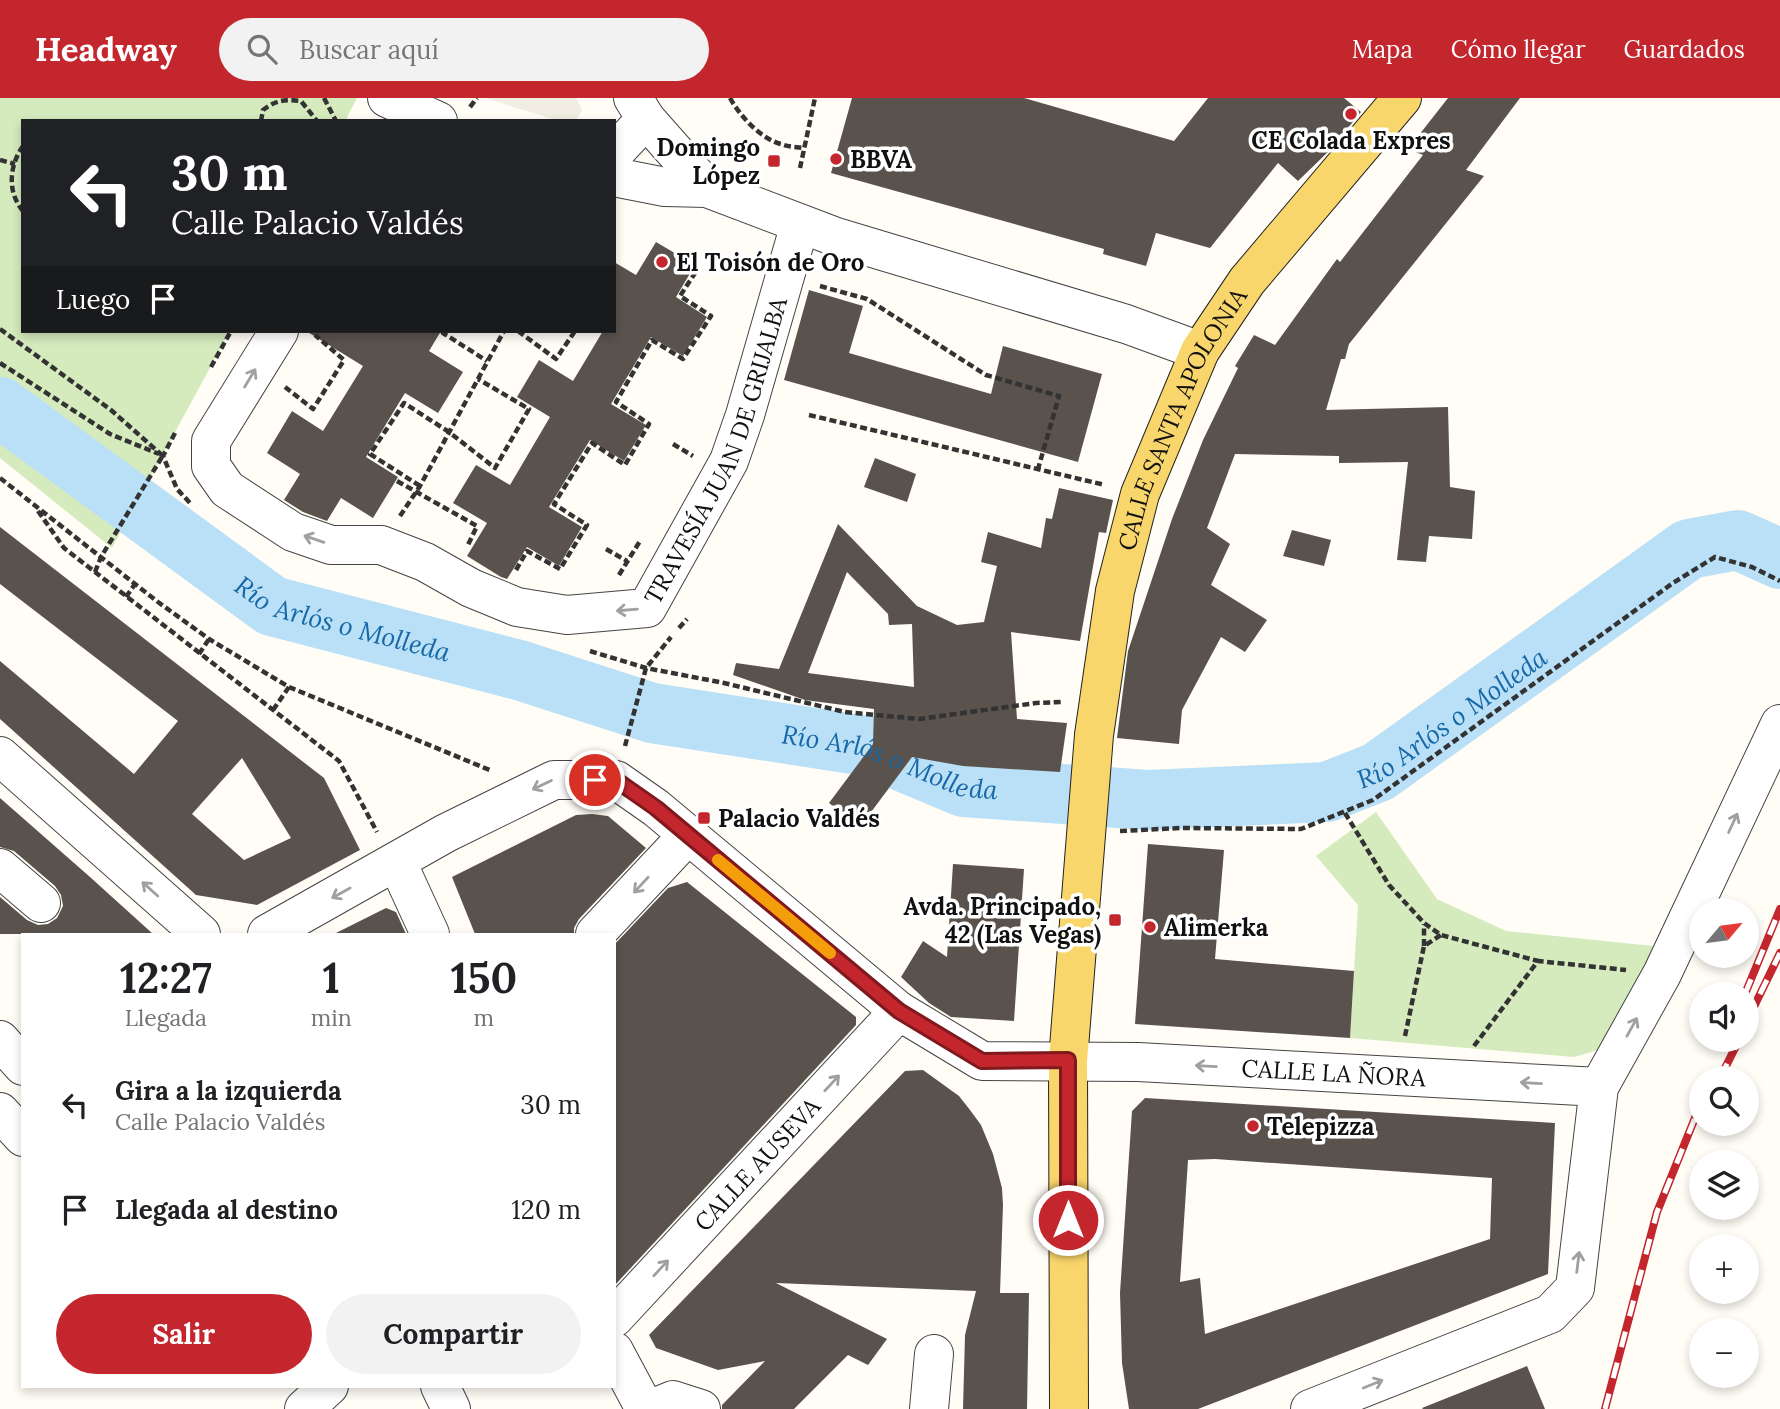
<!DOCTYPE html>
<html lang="es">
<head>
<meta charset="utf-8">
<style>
  :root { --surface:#fff; --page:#f2f2f2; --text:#202124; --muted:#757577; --accent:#c4262e }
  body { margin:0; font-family:Lora,serif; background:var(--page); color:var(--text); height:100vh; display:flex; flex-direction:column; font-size:26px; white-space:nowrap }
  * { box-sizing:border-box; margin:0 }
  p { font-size:23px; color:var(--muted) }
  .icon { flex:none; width:38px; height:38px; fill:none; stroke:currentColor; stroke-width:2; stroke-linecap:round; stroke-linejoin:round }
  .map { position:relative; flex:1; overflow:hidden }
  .details { position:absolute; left:21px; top:835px; width:595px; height:455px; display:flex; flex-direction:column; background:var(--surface); border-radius:0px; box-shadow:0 4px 10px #0003 }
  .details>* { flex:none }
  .guide { position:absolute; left:21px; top:21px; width:595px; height:214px; border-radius:0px; box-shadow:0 4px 10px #0003; background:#202124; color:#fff; overflow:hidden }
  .needle { width:46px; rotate:61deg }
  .tools { position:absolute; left:1689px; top:800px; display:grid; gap:14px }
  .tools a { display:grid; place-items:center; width:70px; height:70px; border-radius:50%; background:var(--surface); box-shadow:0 4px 10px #0003; font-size:35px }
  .pin { position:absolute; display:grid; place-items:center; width:60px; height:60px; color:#fff; margin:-30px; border:4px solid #fff; border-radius:50%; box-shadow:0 2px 7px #0007 }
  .me { position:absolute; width:77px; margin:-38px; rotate:0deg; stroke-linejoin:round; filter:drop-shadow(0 0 5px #0008) }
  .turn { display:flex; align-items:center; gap:24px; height:147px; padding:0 35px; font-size:32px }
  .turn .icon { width:91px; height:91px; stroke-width:2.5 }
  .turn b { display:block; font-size:49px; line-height:60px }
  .then { display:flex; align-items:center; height:66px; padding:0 35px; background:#0003; gap:14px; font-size:26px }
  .eta { display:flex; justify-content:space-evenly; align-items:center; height:119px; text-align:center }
  .eta b { font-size:42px; font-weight:700; line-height:49px }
  .button { display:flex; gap:14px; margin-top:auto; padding:14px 35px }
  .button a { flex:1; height:80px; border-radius:42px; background:var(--accent); color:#fff; font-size:28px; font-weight:700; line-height:80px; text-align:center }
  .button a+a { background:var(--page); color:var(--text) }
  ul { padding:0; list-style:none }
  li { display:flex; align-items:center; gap:21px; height:105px; padding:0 35px }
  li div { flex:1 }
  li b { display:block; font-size:26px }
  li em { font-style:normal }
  header { display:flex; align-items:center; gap:42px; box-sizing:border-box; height:98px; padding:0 35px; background:var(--accent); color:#fff }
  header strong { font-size:33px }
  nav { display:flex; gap:38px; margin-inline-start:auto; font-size:24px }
  .search { width:490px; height:63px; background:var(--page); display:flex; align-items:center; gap:18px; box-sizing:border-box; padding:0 24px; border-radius:38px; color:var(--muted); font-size:26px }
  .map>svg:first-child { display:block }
  .green { fill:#d5ebbd }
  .plaza { fill:#f1ede2 }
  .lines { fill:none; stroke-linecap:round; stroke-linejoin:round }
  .river { stroke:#b9e0f7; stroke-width:60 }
  .building { fill:#5a524d; fill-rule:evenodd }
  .minor-casing { stroke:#444; stroke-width:40 }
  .major-casing { stroke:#222; stroke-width:40 }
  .path { stroke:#333; stroke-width:4.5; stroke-dasharray:7 3.5; stroke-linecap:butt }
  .minor { stroke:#fff; stroke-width:38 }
  .major { stroke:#f9d66b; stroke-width:38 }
  .rail-casing { stroke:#c4262e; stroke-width:8 }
  .rail { stroke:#fff; stroke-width:5; stroke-dasharray:16; stroke-linecap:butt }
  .oneway { stroke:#a0a0a0 }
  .route-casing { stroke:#7f191e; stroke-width:18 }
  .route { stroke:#c4262e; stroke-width:12 }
  .slow { stroke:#f59e0b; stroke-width:12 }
  .poi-dot { fill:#c4262e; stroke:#fff; stroke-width:2.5 }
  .labels { text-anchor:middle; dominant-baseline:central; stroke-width:7; stroke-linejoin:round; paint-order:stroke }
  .poi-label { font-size:24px; font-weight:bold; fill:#111; stroke:#fff; text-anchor:start }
  .street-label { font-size:24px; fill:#111; stroke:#fff }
  .water-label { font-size:26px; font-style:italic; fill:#1768a6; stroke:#fff }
</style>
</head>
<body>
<header>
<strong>Headway</strong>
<div class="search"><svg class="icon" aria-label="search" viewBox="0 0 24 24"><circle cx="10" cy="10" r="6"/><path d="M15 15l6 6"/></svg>Buscar aquí</div>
<nav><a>Mapa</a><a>Cómo llegar</a><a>Guardados</a></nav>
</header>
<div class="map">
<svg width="1780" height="1311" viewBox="0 0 1780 1311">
  <rect width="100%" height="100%" fill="#fffdf5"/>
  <g class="green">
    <polygon points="0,0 357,0 345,23 23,23 23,233 230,233 112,450 0,360"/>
    <polygon points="1376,714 1437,801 1506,833 1663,849 1608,944 1595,953 1574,959 1350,940 1358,807 1316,758"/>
  </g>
  <polygon class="plaza" points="485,0 576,0 582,12 576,23 559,23"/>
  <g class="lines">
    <path class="river" id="s1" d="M 0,309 L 272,508 L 519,572 L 652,615 L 866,648 L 964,689 L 1148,702 L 1327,694 L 1378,674 L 1689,451 L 1738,442 L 1780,461"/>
  </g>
  <g class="building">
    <polygon points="852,0 1024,0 1174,43 1208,0 1344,0 1361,14 1330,52 1298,83 1278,65 1210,150 1156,135 1146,168 1103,156 1104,151 831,75"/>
    <polygon points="1448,0 1520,0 1466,72 1484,78 1349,246 1345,261 1341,261 1326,312 1448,309 1450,389 1475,393 1472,441 1429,438 1426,464 1397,462 1408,364 1339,365 1339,358 1235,356 1207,430 1230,446 1211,487 1267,522 1245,554 1221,539 1182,612 1179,646 1117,640 1128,553 1172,421 1203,342 1238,270 1235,268 1254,237 1275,247 1337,161 1340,164 1423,57 1408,51"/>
    <polygon points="656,144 695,167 676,199 707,219 683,258 651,239 611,306 646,327 624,363 590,342 549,409 582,429 559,468 527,449 507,481 501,479 467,458 487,425 453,405 476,367 510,387 550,319 517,299 539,262 573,283 603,233 614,233 614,164 636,177"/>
    <polygon points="809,192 863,208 849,255 991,296 1003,248 1102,276 1078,364 784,282"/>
    <polygon points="306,233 441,233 429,253 463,274 438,315 405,295 366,359 398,379 373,420 341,400 327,423 303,414 284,402 300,376 267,355 292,313 323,333 363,268"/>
    <polygon points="875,360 916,376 907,404 864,389"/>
    <path d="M 1059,390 L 1113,402 L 1106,435 L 1099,434 L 1080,543 L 1011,534 L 1017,621 L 1067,625 L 1060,674 L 963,668 L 912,659 L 860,729 L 829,705 L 873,646 L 874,611 L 805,602 L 733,577 L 736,565 L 779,571 L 838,426 L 917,508 L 957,527 L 984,524 L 997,468 L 981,464 L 988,434 L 1041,450 L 1046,420 L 1052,421 ZM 847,474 L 888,516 L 889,527 L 912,526 L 914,589 L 808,575 Z"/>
    <path d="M 0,429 L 324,680 L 360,752 L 257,807 L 196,797 L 86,698 L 0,621 L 0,563 L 134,676 L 178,623 L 0,486 ZM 242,660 L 291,740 L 244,762 L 192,716 Z"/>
    <polygon points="1292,432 1331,442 1324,468 1283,458"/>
    <polygon points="0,700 90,779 153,836 0,836 0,799 27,822 38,827 48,826 57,820 63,808 61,797 55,788 14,753 0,749"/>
    <polygon points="592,716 608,718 646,750 579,821 574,830 574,836 475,836 452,779 576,717"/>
    <polygon points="1148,746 1224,752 1215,861 1354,873 1350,940 1135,926"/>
    <polygon points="953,766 1024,771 1014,923 951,919 929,905 901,879 923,843 947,859"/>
    <polygon points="687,784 856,919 856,927 614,1188 614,847 668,790"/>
    <polygon points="386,810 396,814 406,836 334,836"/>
    <polygon points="923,972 959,998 970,1012 981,1027 993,1056 1002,1090 1003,1107 1000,1195 1029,1195 1027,1311 963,1311 965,1237 976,1193 776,1185 887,1241 868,1267 848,1257 794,1311 722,1311 722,1307 765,1263 718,1272 656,1250 649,1237 905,973"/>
    <path d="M 1145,1000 L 1555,1025 L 1548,1176 L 1198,1311 L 1129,1311 L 1122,1265 L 1120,1195 L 1132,1013 ZM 1215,1061 L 1492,1080 L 1490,1141 L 1205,1236 L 1200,1180 L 1180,1184 L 1188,1062 Z"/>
    <polygon points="1527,1268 1545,1311 1423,1311 1422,1310"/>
  </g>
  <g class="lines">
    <g class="minor-casing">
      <g id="minor">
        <polyline points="387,0 438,23"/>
        <polyline points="633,0 646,21 707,90"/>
        <polyline points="614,55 646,21"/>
        <polyline points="614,79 665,89 707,90 836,139 1126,226 1200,253"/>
        <path id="s2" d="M 279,233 L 211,343 L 211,368 L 227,391 L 293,434 L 331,447 L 381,447 L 425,464 L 471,490 L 517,509 L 567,517 L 647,510 L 729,363 L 745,317 L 800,126"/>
        <polyline points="0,658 201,836"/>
        <polyline points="397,764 430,836"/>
        <polyline points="0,770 41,805"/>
        <path id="s3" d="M 267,836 L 446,735 L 554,682 L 616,682 L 656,710 L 899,913 L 982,963 L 1138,964 L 1599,989"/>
        <polyline points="595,836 688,737"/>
        <polyline points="0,942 23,968"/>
        <polyline points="0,1014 23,1039"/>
        <path id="s4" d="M 614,1220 L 899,913"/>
        <polyline points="614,1253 645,1311"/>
        <polyline points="440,1288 451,1311"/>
        <polyline points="304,1311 329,1288"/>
        <polyline points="651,1311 673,1302 701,1311"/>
        <polyline points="929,1311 934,1256"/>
        <polyline points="1310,1311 1550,1216 1575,1190 1599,989 1662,876 1780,626"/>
      </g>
    </g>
    <g class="major-casing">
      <g id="major">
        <path id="s5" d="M 1069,1311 L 1068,962 L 1094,637 L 1115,493 L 1140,396 L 1200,253 L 1247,183 L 1402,0"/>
      </g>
    </g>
    <g class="path">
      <polyline points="324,0 336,23"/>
      <path d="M 730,0 C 740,18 761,41 781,46 C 788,49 796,49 804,50"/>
      <polyline points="470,9 477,0"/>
      <path d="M 261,23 L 263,12 C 276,2 285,1 301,3 L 317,23"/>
      <path d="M 23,48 C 9,68 7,94 23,113"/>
      <polyline points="0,62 15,66"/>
      <polyline points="800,70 815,0"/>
      <polyline points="820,188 867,201 986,277 1059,298 1038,371"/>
      <polyline points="0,231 111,312 163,358"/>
      <polyline points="444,233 443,235 487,263"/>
      <polyline points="518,233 556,261 575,233"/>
      <polyline points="0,265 110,336 159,356"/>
      <polyline points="211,269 231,233"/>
      <polyline points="285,289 313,311 344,262 315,237"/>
      <polyline points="809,317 1105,387"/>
      <polyline points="175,335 163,358 177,391 191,406"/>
      <polyline points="673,346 693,358"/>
      <polyline points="0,380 158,504 209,541 289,589 492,673"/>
      <polyline points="397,383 477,428 467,449"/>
      <polyline points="420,388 370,356 404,305 449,334 495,370 529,311 478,281"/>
      <polyline points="38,413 64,450 339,663 377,734"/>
      <polyline points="400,418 420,388 504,233"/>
      <polyline points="606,451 627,463"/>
      <polyline points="516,472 527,453 560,471 587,427 554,406 592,345 625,367 649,326 616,304 652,242 683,261 711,218 680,198 697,172"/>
      <polyline points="95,474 101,459 162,359"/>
      <polyline points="619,477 640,443"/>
      <polyline points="126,499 135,486"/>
      <polyline points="679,530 687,521"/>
      <polyline points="590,553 646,570 724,585 845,614 919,621 1036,605 1062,604"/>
      <polyline points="199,556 209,541"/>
      <polyline points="273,612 289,589"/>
      <polyline points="625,648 646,570 671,539"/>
      <polyline points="1345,715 1389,787 1424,825 1441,837 1538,863"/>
      <polyline points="1120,733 1181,730 1301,731 1373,702 1673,485 1715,459 1752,469 1780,483"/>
      <polyline points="1424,848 1424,826"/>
      <polyline points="1405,938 1424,848 1441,837"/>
      <polyline points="1474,948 1538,863 1626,872"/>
    </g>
    <use href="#minor" class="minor"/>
    <use href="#major" class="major"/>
    <g class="rail-casing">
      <g id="rail">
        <polyline points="1745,896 1780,811"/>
        <polyline points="1746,925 1780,855"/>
        <polyline points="1720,980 1739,942"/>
        <polyline points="1605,1311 1657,1114 1701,1005"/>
      </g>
    </g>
    <use href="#rail" class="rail"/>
  </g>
  <defs><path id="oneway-shaft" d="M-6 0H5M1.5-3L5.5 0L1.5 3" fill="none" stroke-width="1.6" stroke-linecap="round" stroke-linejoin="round" transform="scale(1.75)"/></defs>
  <g class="oneway">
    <use href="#oneway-shaft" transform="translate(250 280) rotate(-59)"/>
    <use href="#oneway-shaft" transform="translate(314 441) rotate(-161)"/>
    <use href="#oneway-shaft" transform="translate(627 512) rotate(175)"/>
    <use href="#oneway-shaft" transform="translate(542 687) rotate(154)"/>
    <use href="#oneway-shaft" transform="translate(1733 725) rotate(-65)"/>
    <use href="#oneway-shaft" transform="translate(641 787) rotate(133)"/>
    <use href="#oneway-shaft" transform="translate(150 791) rotate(-138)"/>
    <use href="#oneway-shaft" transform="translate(341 795) rotate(151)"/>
    <use href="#oneway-shaft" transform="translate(1632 929) rotate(-61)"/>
    <use href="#oneway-shaft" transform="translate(1206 968) rotate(-177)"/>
    <use href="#oneway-shaft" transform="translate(832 985) rotate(-47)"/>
    <use href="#oneway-shaft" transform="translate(1531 985) rotate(-177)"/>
    <use href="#oneway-shaft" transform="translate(1578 1164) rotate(-83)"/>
    <use href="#oneway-shaft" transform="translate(661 1170) rotate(-47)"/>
    <use href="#oneway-shaft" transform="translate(1373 1286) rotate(-22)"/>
  </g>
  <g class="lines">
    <g class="route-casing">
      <polyline id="route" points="595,682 616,682 656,710 899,913 982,963 1068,962 1068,1122"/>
    </g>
    <use href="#route" class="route"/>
    <polyline class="slow" points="718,762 830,855"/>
  </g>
  <g class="poi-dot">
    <circle cx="1351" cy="16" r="7"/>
    <circle cx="836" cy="61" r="7"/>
    <rect x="767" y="56" width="14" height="14" rx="3.5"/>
    <circle cx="662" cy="164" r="7"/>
    <rect x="697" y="713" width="14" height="14" rx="3.5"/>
    <rect x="1108" y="815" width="14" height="14" rx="3.5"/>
    <circle cx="1150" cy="829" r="7"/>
    <circle cx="1253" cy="1028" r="7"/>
  </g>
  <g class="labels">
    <g class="poi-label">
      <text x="1351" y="42" text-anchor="middle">CE Colada Expres</text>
      <text x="760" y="49" text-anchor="end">Domingo<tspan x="760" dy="28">López</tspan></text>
      <text x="850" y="61">BBVA</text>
      <text x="676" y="164">El Toisón de Oro</text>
      <text x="718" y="720">Palacio Valdés</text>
      <text x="1101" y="808" text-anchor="end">Avda. Principado,<tspan x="1101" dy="28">42 (Las Vegas)</tspan></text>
      <text x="1164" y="829">Alimerka</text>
      <text x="1267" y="1028">Telepizza</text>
    </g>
    <g class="street-label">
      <text stroke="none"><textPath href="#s5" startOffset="1006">CALLE SANTA APOLONIA</textPath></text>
      <text stroke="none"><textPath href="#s2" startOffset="805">TRAVESÍA JUAN DE GRIJALBA</textPath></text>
      <text stroke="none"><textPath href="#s3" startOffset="1202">CALLE LA ÑORA</textPath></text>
      <text stroke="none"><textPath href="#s4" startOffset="210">CALLE AUSEVA</textPath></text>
    </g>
    <g class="water-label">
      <text stroke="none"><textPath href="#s1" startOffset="408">Río Arlós o Molleda</textPath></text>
      <text stroke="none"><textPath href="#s1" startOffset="1564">Río Arlós o Molleda</textPath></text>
      <text stroke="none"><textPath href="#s1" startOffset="976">Río Arlós o Molleda</textPath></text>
    </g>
  </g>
</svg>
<div class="tools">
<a><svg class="needle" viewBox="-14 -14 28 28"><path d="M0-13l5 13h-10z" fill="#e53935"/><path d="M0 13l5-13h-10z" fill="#757577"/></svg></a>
<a><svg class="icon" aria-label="sound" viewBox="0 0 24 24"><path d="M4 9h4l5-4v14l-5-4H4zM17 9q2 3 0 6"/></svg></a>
<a><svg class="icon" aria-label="search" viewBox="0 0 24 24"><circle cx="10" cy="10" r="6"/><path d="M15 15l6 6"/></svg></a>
<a><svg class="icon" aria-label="layers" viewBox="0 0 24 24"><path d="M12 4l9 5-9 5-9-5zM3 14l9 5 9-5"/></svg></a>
<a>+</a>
<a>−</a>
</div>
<div class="pin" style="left:595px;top:682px;background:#d93025"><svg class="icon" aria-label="arrive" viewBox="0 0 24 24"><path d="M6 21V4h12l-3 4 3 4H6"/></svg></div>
<svg class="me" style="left:1068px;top:1122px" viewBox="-20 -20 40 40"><circle r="17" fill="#c4262e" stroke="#fff" stroke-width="3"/><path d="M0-11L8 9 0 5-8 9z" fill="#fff"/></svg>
<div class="guide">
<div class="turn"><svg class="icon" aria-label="left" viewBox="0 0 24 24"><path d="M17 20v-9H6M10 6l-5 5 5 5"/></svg><div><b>30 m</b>Calle Palacio Valdés</div></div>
<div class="then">Luego<svg class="icon" aria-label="arrive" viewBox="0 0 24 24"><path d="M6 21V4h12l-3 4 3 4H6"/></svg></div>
</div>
<section class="details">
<div class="eta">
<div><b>12:27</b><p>Llegada</p></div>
<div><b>1</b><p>min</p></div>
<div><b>150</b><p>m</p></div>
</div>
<ul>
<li><svg class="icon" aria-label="left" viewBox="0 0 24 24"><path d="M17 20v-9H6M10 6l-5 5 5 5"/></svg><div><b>Gira a la izquierda</b><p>Calle Palacio Valdés</p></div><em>30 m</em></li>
<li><svg class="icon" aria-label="arrive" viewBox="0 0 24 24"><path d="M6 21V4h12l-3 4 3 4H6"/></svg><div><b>Llegada al destino</b></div><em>120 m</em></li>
</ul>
<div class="button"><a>Salir</a><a>Compartir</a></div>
</section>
</div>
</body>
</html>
